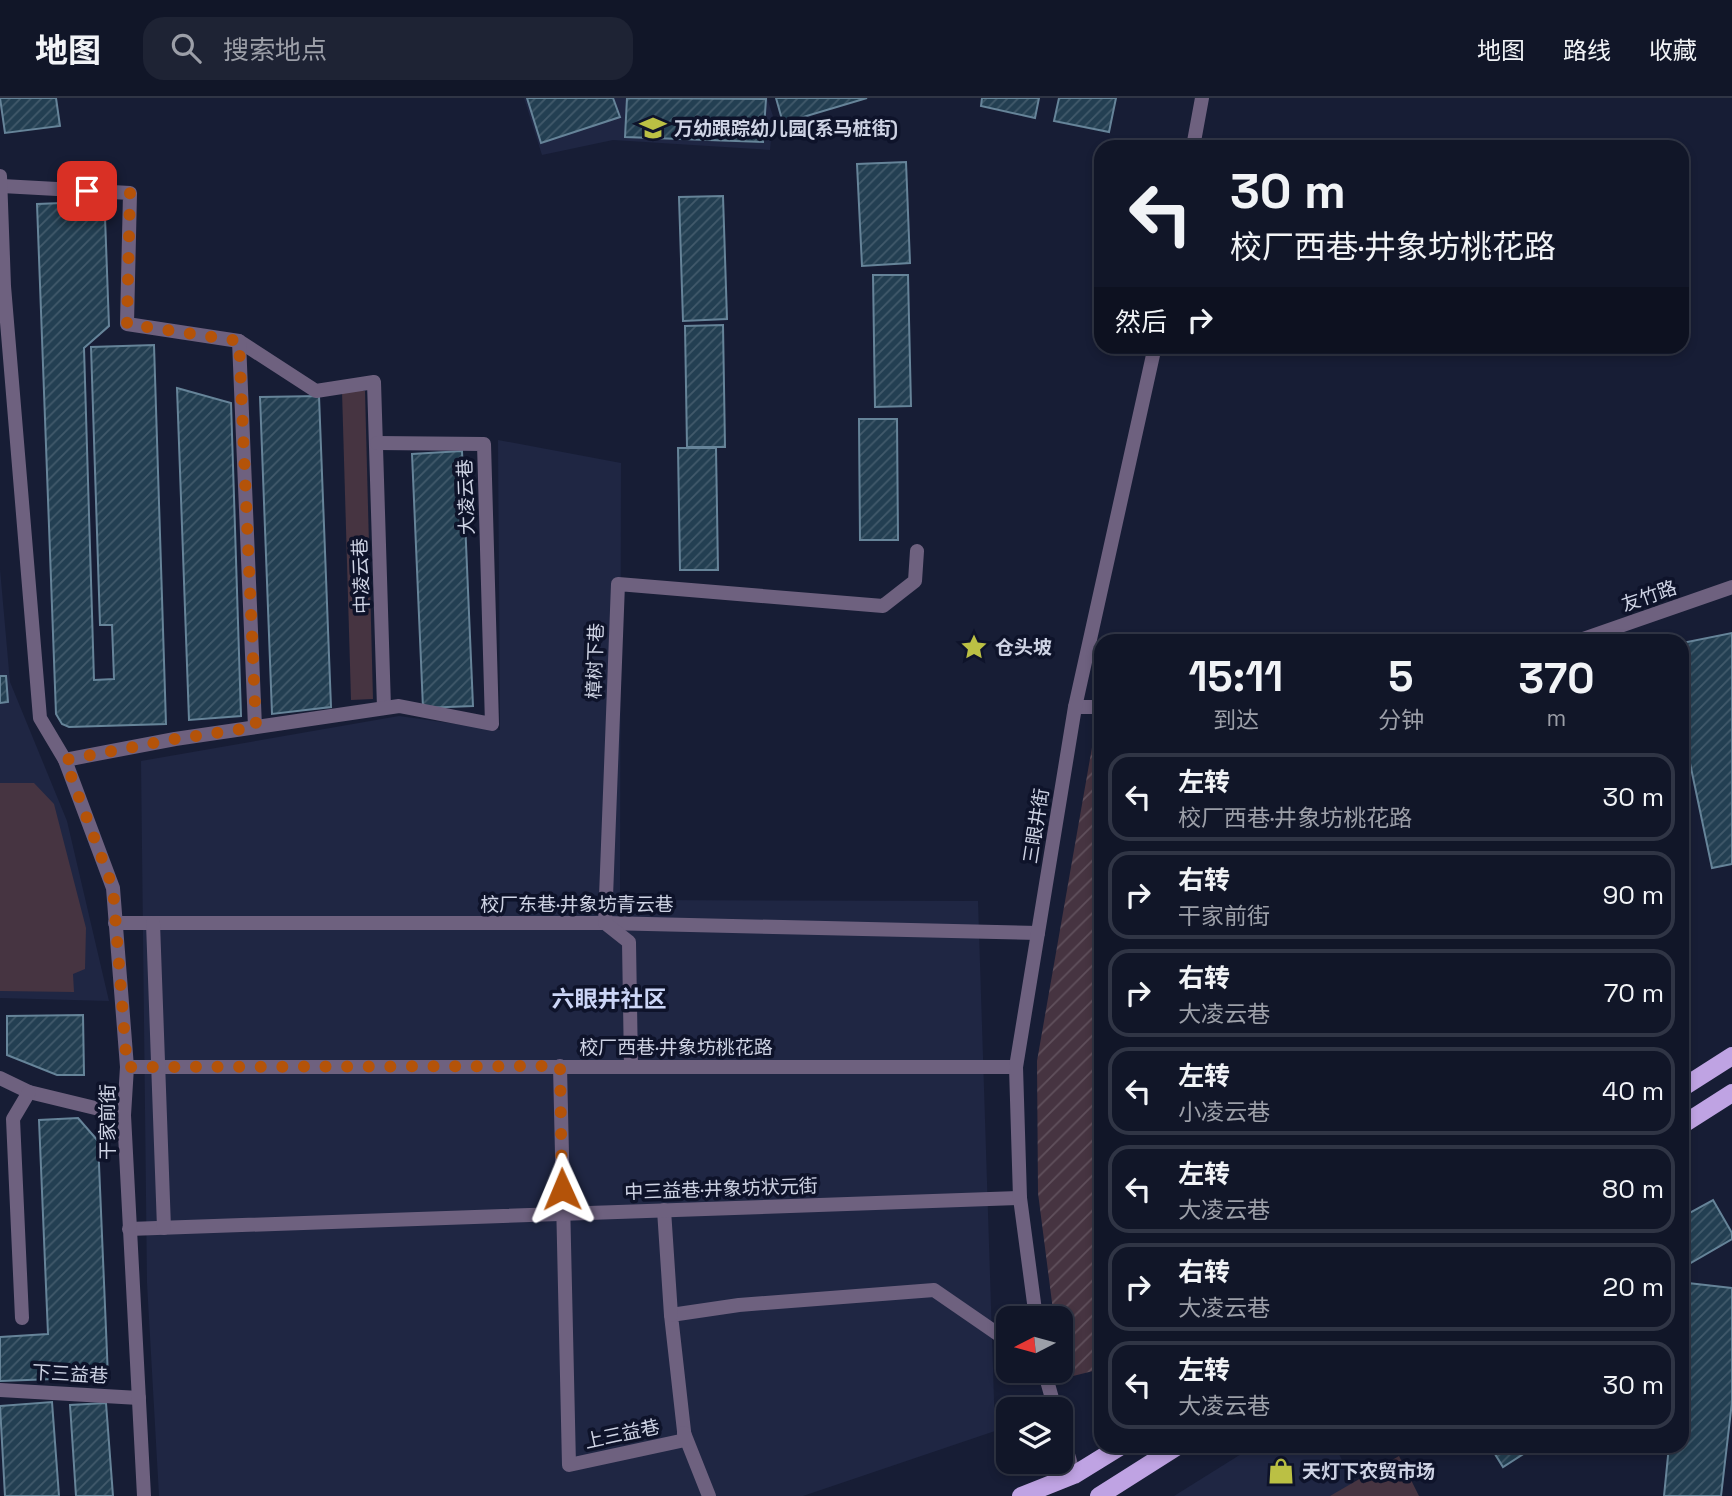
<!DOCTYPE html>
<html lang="zh">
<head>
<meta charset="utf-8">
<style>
  :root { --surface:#111628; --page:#1e2334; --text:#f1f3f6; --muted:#9c9fa8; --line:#303545 }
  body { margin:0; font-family:"Space Grotesk","Noto Sans SC",sans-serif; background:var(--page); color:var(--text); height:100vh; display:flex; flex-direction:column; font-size:26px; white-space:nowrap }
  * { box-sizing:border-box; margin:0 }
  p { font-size:23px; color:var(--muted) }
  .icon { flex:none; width:38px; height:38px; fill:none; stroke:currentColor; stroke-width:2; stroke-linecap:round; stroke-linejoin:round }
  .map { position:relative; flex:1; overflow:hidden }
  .sheet { position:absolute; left:1094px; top:536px; width:595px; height:819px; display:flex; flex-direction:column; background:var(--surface); border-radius:21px; box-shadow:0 4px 10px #0003,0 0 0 2px var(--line) }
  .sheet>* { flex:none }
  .guide { position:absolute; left:1094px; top:42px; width:595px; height:214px; border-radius:21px; box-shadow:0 4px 10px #0003,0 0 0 2px var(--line); background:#111628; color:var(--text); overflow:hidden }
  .needle { width:46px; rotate:264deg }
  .buttons { position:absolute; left:996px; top:1208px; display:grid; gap:14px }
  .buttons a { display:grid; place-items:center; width:77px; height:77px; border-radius:14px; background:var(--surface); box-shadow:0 4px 10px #0003,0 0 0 2px var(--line); font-size:35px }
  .pin { position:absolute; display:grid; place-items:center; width:60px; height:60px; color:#fff; margin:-30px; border-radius:14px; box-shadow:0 4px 10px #0006 }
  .me { position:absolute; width:77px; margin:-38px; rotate:359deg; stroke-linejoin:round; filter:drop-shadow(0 0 5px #0008) }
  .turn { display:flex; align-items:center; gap:24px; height:147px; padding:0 21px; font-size:32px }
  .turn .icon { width:91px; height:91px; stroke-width:2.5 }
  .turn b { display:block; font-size:49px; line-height:60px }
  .then { display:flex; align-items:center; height:66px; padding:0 21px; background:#0003; gap:14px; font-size:26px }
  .eta { display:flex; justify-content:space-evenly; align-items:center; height:119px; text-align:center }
  .eta b { font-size:42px; font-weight:700; line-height:49px }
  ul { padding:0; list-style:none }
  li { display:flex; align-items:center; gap:21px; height:88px; margin:0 14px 10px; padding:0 7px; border:4px solid var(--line); border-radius:21px }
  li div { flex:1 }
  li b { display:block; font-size:26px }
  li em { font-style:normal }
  header { display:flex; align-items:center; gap:42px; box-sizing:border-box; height:98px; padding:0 35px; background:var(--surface); border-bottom:2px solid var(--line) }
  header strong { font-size:33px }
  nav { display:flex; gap:38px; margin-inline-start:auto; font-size:24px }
  .search { width:490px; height:63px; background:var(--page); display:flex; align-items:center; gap:18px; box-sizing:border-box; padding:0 24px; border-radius:21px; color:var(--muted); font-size:26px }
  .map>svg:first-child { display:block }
  .built { fill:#1f2643 }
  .park { fill:#463441 }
  .garden { fill:url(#garden-furrows) }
  .building { fill:url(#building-hatch); stroke:#668499; stroke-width:2 }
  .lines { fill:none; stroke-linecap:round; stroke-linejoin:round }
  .service { stroke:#6e617f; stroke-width:14 }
  .minor { stroke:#6e617f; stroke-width:14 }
  .tertiary { stroke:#6e617f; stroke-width:14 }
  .primary { stroke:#bfa3e3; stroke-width:18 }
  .route { stroke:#b45309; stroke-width:12; stroke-dasharray:0 21.6 }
  .labels { text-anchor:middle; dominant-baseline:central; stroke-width:7; stroke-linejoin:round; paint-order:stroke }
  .poi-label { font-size:19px; font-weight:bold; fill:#ced3e4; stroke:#0e132a; text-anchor:start }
  .street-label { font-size:19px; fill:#ced3e4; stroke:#0e132a }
  .quarter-label { font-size:23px; font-weight:bold; fill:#ccd6f7; stroke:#0e132a }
</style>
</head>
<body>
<header>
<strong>地图</strong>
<div class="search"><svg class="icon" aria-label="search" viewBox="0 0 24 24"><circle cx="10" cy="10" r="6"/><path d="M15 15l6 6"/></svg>搜索地点</div>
<nav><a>地图</a><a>路线</a><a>收藏</a></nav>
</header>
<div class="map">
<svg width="1732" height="1398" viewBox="0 0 1732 1398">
  <defs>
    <pattern id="garden-furrows" width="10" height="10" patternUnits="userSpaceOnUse" patternTransform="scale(1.75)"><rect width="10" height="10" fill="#463441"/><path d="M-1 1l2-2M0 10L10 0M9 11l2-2" fill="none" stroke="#60505c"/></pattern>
    <pattern id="building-hatch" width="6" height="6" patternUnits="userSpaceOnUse" patternTransform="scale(1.75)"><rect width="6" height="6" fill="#233f52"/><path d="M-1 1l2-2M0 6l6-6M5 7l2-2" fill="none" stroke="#425a6b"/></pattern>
  </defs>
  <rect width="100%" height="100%" fill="#171d35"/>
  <g class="built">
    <polygon points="524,0 767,0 773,18 770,52 613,42 542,57"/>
    <polygon points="498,342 621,365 620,802 978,803 995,1333 803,1398 159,1398 147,1185 141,663 399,618 500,632"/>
    <polygon points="0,471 10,584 67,723 109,903 0,900"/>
    <polygon points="1254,1348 1335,1348 1360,1398 1174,1398"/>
  </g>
  <g class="park">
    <polygon points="342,293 365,293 373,601 351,602"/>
    <polygon points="0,685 34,685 54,706 86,830 85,871 73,876 74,894 0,893"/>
    <polygon points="1399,1358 1419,1398 1330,1398"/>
  </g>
  <polygon class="garden" points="1094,638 1101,638 1101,1271 1069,1279 1061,1259 1060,1220 1054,1220 1038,1095 1037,963"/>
  <g class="building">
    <polygon points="0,0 56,0 60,28 5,35"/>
    <polygon points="527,0 613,0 620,19 541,45"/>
    <polygon points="627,0 766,1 763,44 625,39"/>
    <polygon points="776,0 867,0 783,25"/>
    <polygon points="982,0 1039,0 1035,20 981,8"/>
    <polygon points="1059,0 1116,0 1109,34 1054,23"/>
    <polygon points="906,64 910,165 862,168 857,66"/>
    <polygon points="723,98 727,221 683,223 679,99"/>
    <polygon points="87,104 88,119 105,119 109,228 84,250 94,582 114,581 112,527 100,527 91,249 154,247 166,626 69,629 62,626 56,616 37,106"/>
    <polygon points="873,177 908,177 911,308 875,309"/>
    <polygon points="723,227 725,349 687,349 685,228"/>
    <polygon points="177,290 231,305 241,618 189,622"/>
    <polygon points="319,298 331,609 272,616 260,299"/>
    <polygon points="859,321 897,321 898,442 860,442"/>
    <polygon points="678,350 716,350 718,472 680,472"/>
    <polygon points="462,353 473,608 423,610 412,356"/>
    <polygon points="1732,535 1732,766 1712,770 1682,627 1682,545"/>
    <polygon points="0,578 6,578 8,604 0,605"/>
    <polygon points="83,917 84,977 57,977 7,957 7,918"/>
    <polygon points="78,1020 98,1043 108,1279 0,1283 0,1239 48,1236 39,1022"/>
    <polygon points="1713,1102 1732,1135 1732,1141 1682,1170 1682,1119"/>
    <polygon points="1688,1185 1732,1190 1732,1304 1721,1398 1664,1398 1669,1348 1682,1348 1682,1240"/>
    <polygon points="52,1304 59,1398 5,1398 0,1308"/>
    <polygon points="106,1305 113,1398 76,1398 70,1307"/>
    <polygon points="1490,1348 1536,1348 1503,1369"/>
  </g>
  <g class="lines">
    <g class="service">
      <polyline points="2,88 130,95 127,226 239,243 316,293 374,284 384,610"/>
      <polyline points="239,243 255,629"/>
      <polyline points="1580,542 1732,489"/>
      <polyline points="1075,609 1101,609"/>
      <polyline points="65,662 175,641 399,608 492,626 484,346 377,345"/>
      <polyline points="115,825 605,825 1038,835"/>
      <polyline points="560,968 569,1367 685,1342 671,1217 739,1207 934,1192 1008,1243"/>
      <polyline points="631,968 629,844 605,825 618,486 883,508 915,483 917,453"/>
      <polyline points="127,969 1016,969"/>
      <polyline points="0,980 29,994 124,1017"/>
      <polyline points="664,1112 671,1217"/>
      <polyline points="129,1131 1020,1100"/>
      <polyline points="22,1220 13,1021 29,994"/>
      <polyline points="0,1292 139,1300"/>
      <polyline points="684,1335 709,1398"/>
    </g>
    <g class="minor">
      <polyline points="1193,49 1202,0"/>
      <polyline points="1036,1220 1020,1100 1016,969 1075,609 1155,248"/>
      <polyline points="1044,1272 1055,1311"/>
      <polyline points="1060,1329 1074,1377"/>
    </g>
    <g class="tertiary">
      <polyline points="0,78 4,188 40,620 65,662 113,790 127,969 124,1017 144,1398"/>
      <polyline points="153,825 164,1130"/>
    </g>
    <g class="primary">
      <polyline points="1682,990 1732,958"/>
      <polyline points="1682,1027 1732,995"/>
      <polyline points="1021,1398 1074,1377 1121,1348"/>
      <polyline points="1099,1398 1178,1348"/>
    </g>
  </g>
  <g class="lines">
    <polyline class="route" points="87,93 130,95 127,226 239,243 256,629 175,641 65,662 113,790 127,969 560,968 562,1091"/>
  </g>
  <defs>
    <g id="school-bare" transform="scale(2.1)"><path d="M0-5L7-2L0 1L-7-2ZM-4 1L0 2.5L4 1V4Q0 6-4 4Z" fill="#bbc044" stroke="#0e132a" stroke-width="2.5" paint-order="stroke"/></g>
    <g id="sight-bare" transform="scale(2.1)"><path d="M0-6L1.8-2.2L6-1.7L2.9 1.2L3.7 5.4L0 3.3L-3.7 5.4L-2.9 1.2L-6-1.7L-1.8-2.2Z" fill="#bbc044" stroke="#0e132a" stroke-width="2.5" paint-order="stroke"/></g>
    <g id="shop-bare" transform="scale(2.1)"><path d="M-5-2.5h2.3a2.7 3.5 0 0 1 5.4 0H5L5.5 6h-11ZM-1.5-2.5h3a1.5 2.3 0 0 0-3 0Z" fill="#bbc044" stroke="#0e132a" stroke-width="2.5" paint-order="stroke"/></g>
  </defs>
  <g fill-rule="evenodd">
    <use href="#school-bare" x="653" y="30"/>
    <use href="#sight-bare" x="974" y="549"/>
    <use href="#shop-bare" x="1281" y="1373"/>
  </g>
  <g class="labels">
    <g class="poi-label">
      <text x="674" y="30">万幼跟踪幼儿园(系马桩街)</text>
      <text x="995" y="549">仓头坡</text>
      <text x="1302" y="1373">天灯下农贸市场</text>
    </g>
    <g class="street-label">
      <text transform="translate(466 399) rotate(-92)">大凌云巷</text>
      <text transform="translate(361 478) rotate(-92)">中凌云巷</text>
      <text transform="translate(1649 498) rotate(-19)">友竹路</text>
      <text transform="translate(595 563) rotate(-88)">樟树下巷</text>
      <text transform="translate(1036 728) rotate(-81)">三眼井街</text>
      <text x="577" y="806">校厂东巷·井象坊青云巷</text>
      <text x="676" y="949">校厂西巷·井象坊桃花路</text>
      <text transform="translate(107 1024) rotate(-90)">干家前街</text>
      <text transform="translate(721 1091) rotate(-2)">中三益巷·井象坊状元街</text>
      <text transform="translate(70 1276) rotate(3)">下三益巷</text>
      <text transform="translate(622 1336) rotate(-12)">上三益巷</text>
    </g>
    <g class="quarter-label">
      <text x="609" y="901">六眼井社区</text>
    </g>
  </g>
</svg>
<div class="buttons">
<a><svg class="needle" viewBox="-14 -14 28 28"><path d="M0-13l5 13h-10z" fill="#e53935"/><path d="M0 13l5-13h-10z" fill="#9c9fa8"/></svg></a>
<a><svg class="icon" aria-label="layers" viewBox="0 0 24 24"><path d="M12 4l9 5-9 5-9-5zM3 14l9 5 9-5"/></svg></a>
</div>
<div class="pin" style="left:87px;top:93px;background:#d93025"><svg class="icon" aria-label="arrive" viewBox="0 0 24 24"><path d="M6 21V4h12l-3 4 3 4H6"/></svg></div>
<svg class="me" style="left:562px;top:1091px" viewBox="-20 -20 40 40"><path d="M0-17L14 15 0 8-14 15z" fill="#b45309" stroke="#fff" stroke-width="4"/></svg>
<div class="guide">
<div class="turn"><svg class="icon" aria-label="left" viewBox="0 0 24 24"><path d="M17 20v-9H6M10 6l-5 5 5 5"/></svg><div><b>30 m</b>校厂西巷·井象坊桃花路</div></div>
<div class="then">然后<svg class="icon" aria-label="right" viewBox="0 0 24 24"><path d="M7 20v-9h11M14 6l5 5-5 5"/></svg></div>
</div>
<section class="sheet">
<div class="eta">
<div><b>15:11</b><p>到达</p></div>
<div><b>5</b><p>分钟</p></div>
<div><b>370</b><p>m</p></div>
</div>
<ul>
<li><svg class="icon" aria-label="left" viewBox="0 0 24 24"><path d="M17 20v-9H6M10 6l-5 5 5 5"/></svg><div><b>左转</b><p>校厂西巷·井象坊桃花路</p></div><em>30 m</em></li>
<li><svg class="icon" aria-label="right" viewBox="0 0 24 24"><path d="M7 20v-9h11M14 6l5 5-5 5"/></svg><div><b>右转</b><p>干家前街</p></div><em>90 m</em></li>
<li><svg class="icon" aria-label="right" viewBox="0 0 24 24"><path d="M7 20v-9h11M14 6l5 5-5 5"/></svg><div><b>右转</b><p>大凌云巷</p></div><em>70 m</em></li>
<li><svg class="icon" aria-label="left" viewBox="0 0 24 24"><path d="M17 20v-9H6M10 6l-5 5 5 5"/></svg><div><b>左转</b><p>小凌云巷</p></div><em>40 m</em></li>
<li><svg class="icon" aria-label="left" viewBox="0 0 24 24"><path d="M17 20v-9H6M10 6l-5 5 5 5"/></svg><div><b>左转</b><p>大凌云巷</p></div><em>80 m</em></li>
<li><svg class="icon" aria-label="right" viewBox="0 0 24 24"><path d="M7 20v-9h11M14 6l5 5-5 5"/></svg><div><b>右转</b><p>大凌云巷</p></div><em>20 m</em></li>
<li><svg class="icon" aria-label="left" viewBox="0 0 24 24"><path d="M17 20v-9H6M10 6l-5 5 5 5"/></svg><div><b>左转</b><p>大凌云巷</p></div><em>30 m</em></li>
</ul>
</section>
</div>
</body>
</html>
